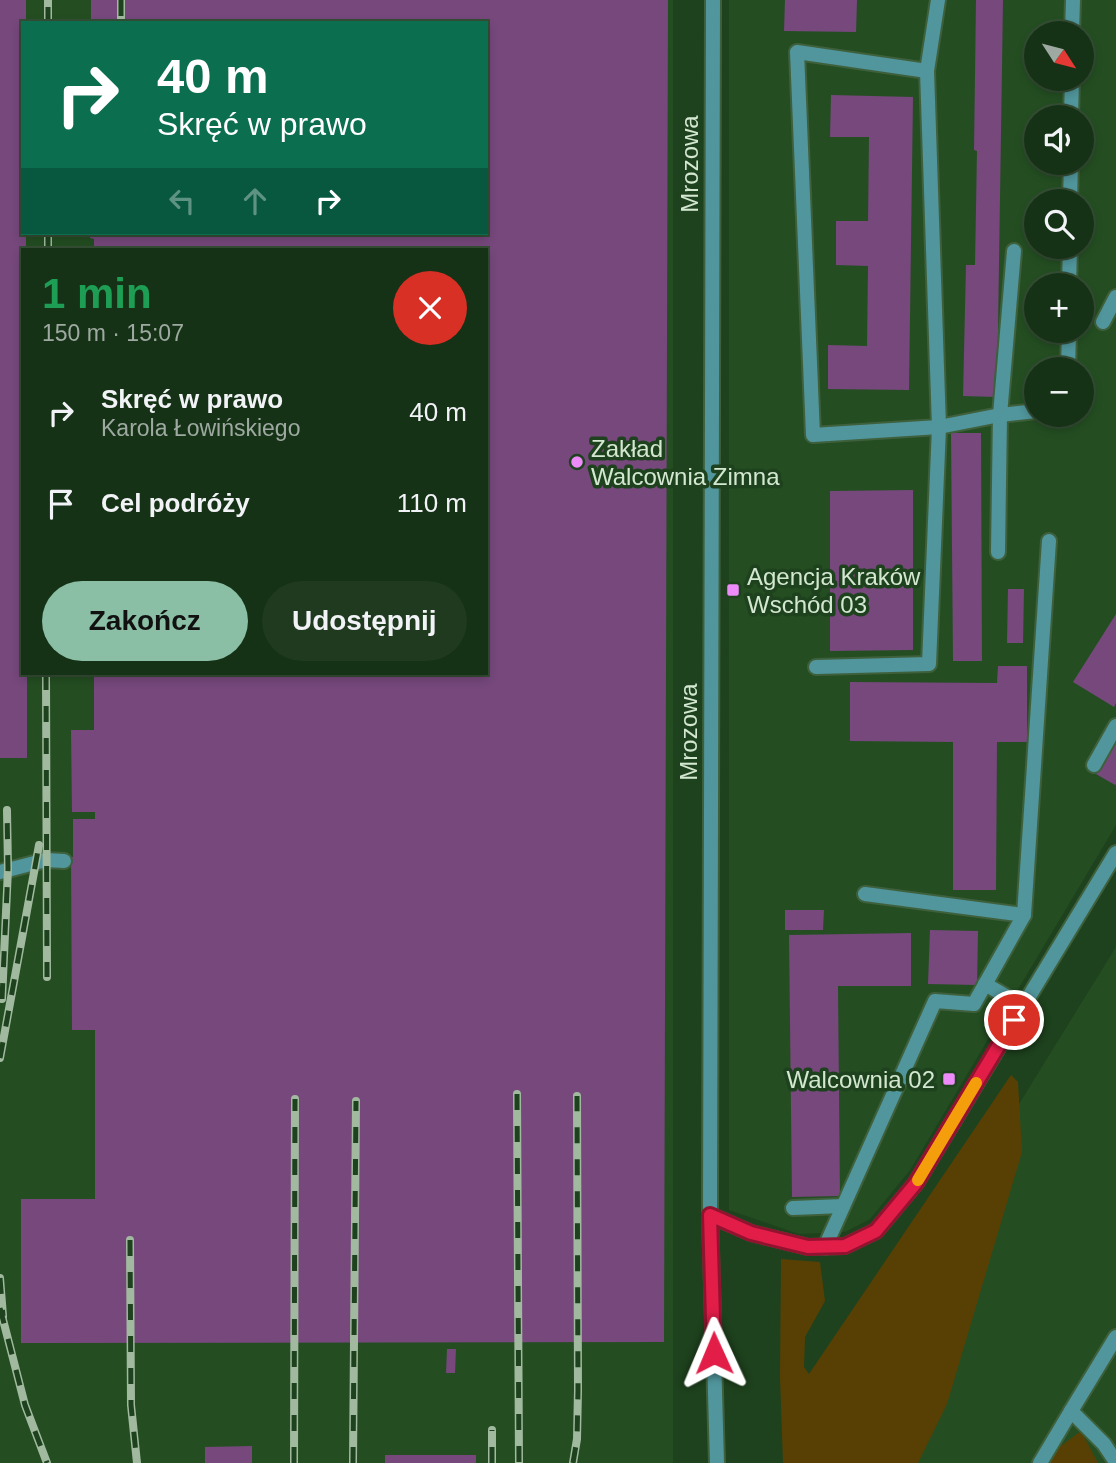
<!DOCTYPE html>
<html lang="pl">
<head>
<meta charset="utf-8">
<style>
  :root { --surface:#163216; --page:#1f3a1f; --text:#f1f3f6; --muted:#9eaaa1; --line:#354d35; --accent:#8abfa5 }
  body { margin:0; font-family:Helvetica,sans-serif; background:var(--page); color:var(--text); height:100vh; display:flex; flex-direction:column; font-size:26px; white-space:nowrap }
  * { box-sizing:border-box; margin:0 }
  p { font-size:23px; color:var(--muted) }
  .icon { flex:none; width:38px; height:38px; fill:none; stroke:currentColor; stroke-width:2; stroke-linecap:round; stroke-linejoin:round }
  .map { position:relative; flex:1; overflow:hidden }
  .panel { position:absolute; left:21px; top:248px; width:467px; height:427px; display:flex; flex-direction:column; background:var(--surface); border-radius:0px; box-shadow:0 4px 10px #0003,0 0 0 2px var(--line) }
  .panel>* { flex:none }
  .banner { position:absolute; left:21px; top:21px; width:467px; height:214px; border-radius:0px; box-shadow:0 4px 10px #0003,0 0 0 2px var(--line); background:#0b6e4f; color:#fff; overflow:hidden }
  .needle { width:46px; rotate:126deg }
  .tools { position:absolute; left:1024px; top:21px; display:grid; gap:14px }
  .tools a { display:grid; place-items:center; width:70px; height:70px; border-radius:50%; background:var(--surface); box-shadow:0 4px 10px #0003,0 0 0 2px var(--line); font-size:35px }
  .pin { position:absolute; display:grid; place-items:center; width:60px; height:60px; color:#fff; margin:-30px; border:4px solid #fff; border-radius:50%; box-shadow:0 2px 7px #0007 }
  .me { position:absolute; width:77px; margin:-38px; rotate:359deg; stroke-linejoin:round; filter:drop-shadow(0 0 5px #0008) }
  .turn { display:flex; align-items:center; gap:24px; height:147px; padding:0 21px; font-size:32px }
  .turn .icon { width:91px; height:91px; stroke-width:2.5 }
  .turn b { display:block; font-size:49px; line-height:60px }
  .lanes { display:flex; align-items:center; height:66px; padding:0 21px; background:#0003; justify-content:center; gap:35px; direction:ltr }
  .lanes .off { opacity:.35 }
  .round { display:grid; place-items:center; flex:none; width:74px; height:74px; border-radius:37px; background:var(--page) }
  .summary { display:flex; align-items:center; justify-content:space-between; height:119px; padding:0 21px }
  h1 { font-size:42px; font-weight:800; line-height:52px; color:#1e9e55 }
  .action { display:flex; gap:14px; margin-top:auto; padding:14px 21px }
  .action a { flex:1; height:80px; border-radius:42px; background:var(--accent); color:#111; font-size:28px; font-weight:800; line-height:80px; text-align:center }
  .action a+a { background:var(--page); color:var(--text) }
  ul { padding:0; list-style:none }
  li { display:flex; align-items:center; gap:21px; height:91px; padding:0 21px }
  li div { flex:1 }
  li b { display:block; font-size:26px }
  li em { font-style:normal }
  .map>svg:first-child { display:block }
  .built { fill:#244e22; fill-rule:evenodd }
  .green { fill:#584005 }
  .building { fill:#76487c }
  .lines { fill:none; stroke-linecap:round; stroke-linejoin:round }
  .service-casing { stroke:#3f603d; stroke-width:18 }
  .minor-casing { stroke:#3f603d; stroke-width:18 }
  .service { stroke:#50969c; stroke-width:14 }
  .minor { stroke:#50969c; stroke-width:14 }
  .rail-casing { stroke:#a1ba9f; stroke-width:8 }
  .rail { stroke:#1e421d; stroke-width:5; stroke-dasharray:16; stroke-linecap:butt }
  .route-casing { stroke:#92132f; stroke-width:18 }
  .route { stroke:#e11d48; stroke-width:12 }
  .slow { stroke:#f59e0b; stroke-width:12 }
  .poi-dot { fill:#ed8cf9; stroke:#1e421d; stroke-width:2.5 }
  .labels { text-anchor:middle; dominant-baseline:central; stroke-width:7; stroke-linejoin:round; paint-order:stroke }
  .street-label { font-size:24px; fill:#d3e7d1; stroke:#1e421d }
  .poi-label { font-size:24px; fill:#d3e7d1; stroke:#1e421d; text-anchor:start }
</style>
</head>
<body>
<div class="map">
<svg width="1116" height="1463" viewBox="0 0 1116 1463">
  <rect width="100%" height="100%" fill="#1e421d"/>
  <g class="built">
    <path d="M 0,0 L 673,0 L 673,1463 L 0,1463 ZM 23,23 L 486,23 L 486,233 L 23,233 ZM 23,250 L 486,250 L 486,674 L 23,674 Z"/>
    <path d="M 729,0 L 1116,0 L 1116,825 L 910,1170 L 870,1219 L 845,1232 L 799,1234 L 729,1210 ZM 1036,33 L 1082,33 L 1082,79 L 1036,79 ZM 1036,117 L 1082,117 L 1082,163 L 1036,163 ZM 1036,201 L 1082,201 L 1082,247 L 1036,247 ZM 1036,285 L 1082,285 L 1082,331 L 1036,331 ZM 1036,369 L 1082,369 L 1082,415 L 1036,415 Z"/>
    <polygon points="1116,947 1116,1463 876,1463 916,1271"/>
  </g>
  <g class="green">
    <polygon points="1011,1075 1018,1082 1022,1152 947,1404 918,1463 783,1463 780,1377 781,1259 820,1262 825,1301 805,1337 804,1367 809,1374"/>
    <polygon points="1081,1431 1098,1463 1038,1463"/>
  </g>
  <g class="building">
    <polygon points="0,0 26,0 26,23 23,23 23,233 26,233 26,250 23,250 23,674 27,674 27,758 0,758"/>
    <polygon points="91,0 668,0 664,1342 21,1343 21,1199 95,1199 95,1030 72,1030 71,857 73,857 73,819 95,819 95,812 72,812 71,730 94,730 94,674 486,674 486,250 94,250 94,239 90,238 90,233 486,233 486,23 91,23"/>
    <polygon points="785,0 857,0 856,32 784,31"/>
    <polygon points="976,0 1003,0 997,397 963,396 966,265 975,265 977,151 974,150"/>
    <polygon points="831,95 913,97 909,390 828,389 828,345 867,346 868,266 836,265 836,221 868,221 869,137 830,137"/>
    <polygon points="951,433 981,433 982,661 953,661"/>
    <polygon points="913,490 913,650 830,651 830,491"/>
    <polygon points="1008,589 1024,589 1023,643 1007,643"/>
    <polygon points="1116,614 1116,703 1114,707 1073,682"/>
    <polygon points="998,666 1027,666 1027,742 997,742 996,890 953,890 953,742 850,741 850,682 997,683"/>
    <polygon points="1116,742 1116,784 1115,785 1096,774"/>
    <polygon points="785,910 824,910 823,930 785,930"/>
    <polygon points="930,930 978,931 977,985 928,984"/>
    <polygon points="911,933 911,986 838,986 840,1196 792,1197 789,935"/>
    <polygon points="447,1349 456,1349 455,1373 446,1373"/>
    <polygon points="252,1446 252,1463 205,1463 205,1447"/>
    <rect x="385" y="1455" width="91" height="8"/>
  </g>
  <g class="lines">
    <g class="service-casing">
      <g id="service">
        <polyline points="1072,33 1073,0"/>
        <polyline points="927,71 797,52 813,435 939,427 927,71 938,0"/>
        <polyline points="1071,117 1072,79"/>
        <polyline points="1070,201 1071,163"/>
        <polyline points="1014,251 1000,415 1036,411"/>
        <polyline points="1069,285 1070,247"/>
        <polyline points="1103,322 1116,297"/>
        <polyline points="1068,369 1069,331"/>
        <polyline points="816,667 929,664 939,427 1000,415 998,552"/>
        <polyline points="1094,765 1116,726"/>
        <polyline points="0,872 46,860 64,861"/>
        <polyline points="1024,915 1049,541"/>
        <polyline points="985,984 1023,1006"/>
        <polyline points="793,1208 843,1206"/>
        <polyline points="825,1247 935,1001 974,1004 1024,915 865,894"/>
        <polyline points="1116,1337 1071,1411 1104,1444 1116,1462"/>
        <polyline points="1040,1463 1071,1411"/>
      </g>
    </g>
    <g class="minor-casing">
      <g id="minor">
        <polyline points="713,0 710,1215 717,1463"/>
        <polyline points="710,1215 751,1233 808,1247 845,1246 876,1231 916,1183 1116,853"/>
      </g>
    </g>
    <use href="#service" class="service"/>
    <use href="#minor" class="minor"/>
    <g class="rail-casing">
      <g id="rail">
        <polyline points="121,0 121,23"/>
        <polyline points="48,23 48,0"/>
        <polyline points="48,250 48,233"/>
        <polyline points="46,674 47,977"/>
        <polyline points="2,999 8,869 7,810"/>
        <polyline points="0,1058 39,845"/>
        <polyline points="517,1094 519,1463"/>
        <polyline points="130,1240 131,1405 137,1463"/>
        <polyline points="0,1278 3,1316"/>
        <polyline points="0,1308 25,1405 47,1463"/>
        <polyline points="294,1463 295,1099"/>
        <polyline points="353,1463 356,1101"/>
        <polyline points="492,1463 492,1430"/>
        <polyline points="573,1463 577,1439 578,1390 577,1096"/>
      </g>
    </g>
    <use href="#rail" class="rail"/>
  </g>
  <g class="lines">
    <g class="route-casing">
      <polyline id="route" points="714,1353 710,1215 751,1233 808,1247 845,1246 876,1231 916,1183 1014,1020"/>
    </g>
    <use href="#route" class="route"/>
    <polyline class="slow" points="918,1180 976,1083"/>
  </g>
  <g class="poi-dot">
    <circle cx="577" cy="462" r="7"/>
    <rect x="726" y="583" width="14" height="14" rx="3.5"/>
    <rect x="942" y="1072" width="14" height="14" rx="3.5"/>
  </g>
  <g class="labels">
    <g class="street-label">
      <text transform="translate(689 164) rotate(-90)">Mrozowa</text>
      <text transform="translate(688 732) rotate(-90)">Mrozowa</text>
    </g>
    <g class="poi-label">
      <text x="591" y="448">Zakład<tspan x="591" dy="28">Walcownia Zimna</tspan></text>
      <text x="747" y="576">Agencja Kraków<tspan x="747" dy="28">Wschód 03</tspan></text>
      <text x="935" y="1079" text-anchor="end">Walcownia 02</text>
    </g>
  </g>
</svg>
<div class="tools">
<a><svg class="needle" viewBox="-14 -14 28 28"><path d="M0-13l5 13h-10z" fill="#e53935"/><path d="M0 13l5-13h-10z" fill="#9eaaa1"/></svg></a>
<a><svg class="icon" aria-label="sound" viewBox="0 0 24 24"><path d="M4 9h4l5-4v14l-5-4H4zM17 9q2 3 0 6"/></svg></a>
<a><svg class="icon" aria-label="search" viewBox="0 0 24 24"><circle cx="10" cy="10" r="6"/><path d="M15 15l6 6"/></svg></a>
<a>+</a>
<a>−</a>
</div>
<div class="pin" style="left:1014px;top:1020px;background:#d93025"><svg class="icon" aria-label="arrive" viewBox="0 0 24 24"><path d="M6 21V4h12l-3 4 3 4H6"/></svg></div>
<svg class="me" style="left:714px;top:1353px" viewBox="-20 -20 40 40"><path d="M0-17L14 15 0 8-14 15z" fill="#e11d48" stroke="#fff" stroke-width="4"/></svg>
<div class="banner">
<div class="turn"><svg class="icon" aria-label="right" viewBox="0 0 24 24"><path d="M7 20v-9h11M14 6l5 5-5 5"/></svg><div><b>40 m</b>Skręć w prawo</div></div>
<div class="lanes"><svg class="icon off" aria-label="left" viewBox="0 0 24 24"><path d="M17 20v-9H6M10 6l-5 5 5 5"/></svg><svg class="icon off" aria-label="ahead" viewBox="0 0 24 24"><path d="M12 20V5M6 11l6-6 6 6"/></svg><svg class="icon" aria-label="right" viewBox="0 0 24 24"><path d="M7 20v-9h11M14 6l5 5-5 5"/></svg></div>
</div>
<section class="panel">
<div class="summary"><div><h1>1 min</h1><p>150 m · 15:07</p></div><a class="round" style="background:#d93025;color:#fff"><svg class="icon" aria-label="close" viewBox="0 0 24 24"><path d="M6 6l12 12M18 6L6 18"/></svg></a></div>
<ul>
<li><svg class="icon" aria-label="right" viewBox="0 0 24 24"><path d="M7 20v-9h11M14 6l5 5-5 5"/></svg><div><b>Skręć w prawo</b><p>Karola Łowińskiego</p></div><em>40 m</em></li>
<li><svg class="icon" aria-label="arrive" viewBox="0 0 24 24"><path d="M6 21V4h12l-3 4 3 4H6"/></svg><div><b>Cel podróży</b></div><em>110 m</em></li>
</ul>
<div class="action"><a>Zakończ</a><a>Udostępnij</a></div>
</section>
</div>
</body>
</html>
